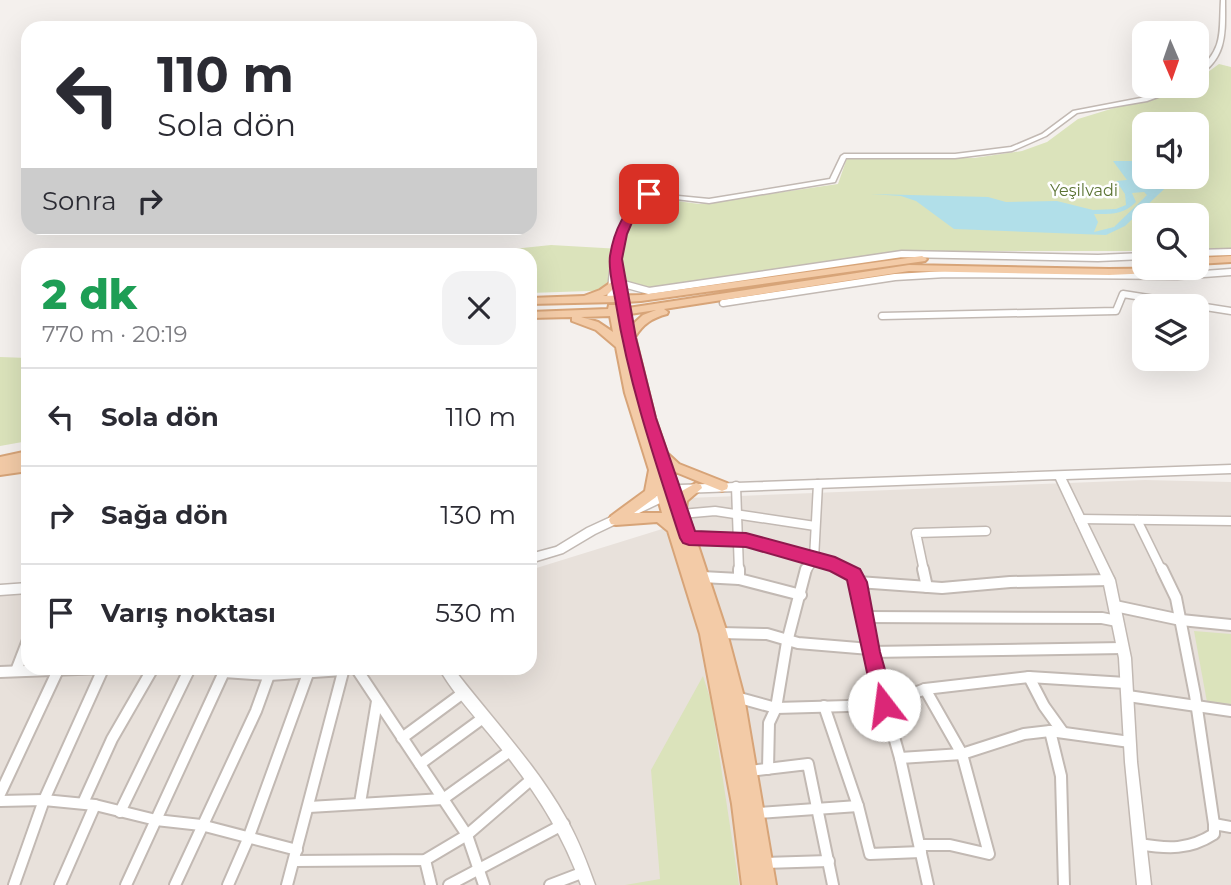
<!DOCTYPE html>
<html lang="tr">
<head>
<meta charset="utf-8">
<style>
  :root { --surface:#fff; --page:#f2f2f3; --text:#2b2b33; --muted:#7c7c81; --line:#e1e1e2 }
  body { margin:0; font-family:Montserrat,sans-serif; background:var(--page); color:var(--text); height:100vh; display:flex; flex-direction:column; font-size:26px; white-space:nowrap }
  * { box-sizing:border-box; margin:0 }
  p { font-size:23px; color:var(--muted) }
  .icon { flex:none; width:38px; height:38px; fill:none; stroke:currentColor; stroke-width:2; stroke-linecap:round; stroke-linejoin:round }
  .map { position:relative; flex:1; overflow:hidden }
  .details { position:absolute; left:21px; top:248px; width:516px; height:427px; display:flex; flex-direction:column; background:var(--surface); border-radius:21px; box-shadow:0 7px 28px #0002 }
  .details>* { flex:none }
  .guide { position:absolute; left:21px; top:21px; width:516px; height:214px; border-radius:21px; box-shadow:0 7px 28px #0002; background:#fff; color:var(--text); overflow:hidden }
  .needle { width:46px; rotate:178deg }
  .fabs { position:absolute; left:1132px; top:21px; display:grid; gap:14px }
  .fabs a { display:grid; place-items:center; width:77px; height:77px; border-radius:14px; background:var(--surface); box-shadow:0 7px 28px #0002; font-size:35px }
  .pin { position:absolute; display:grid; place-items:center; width:60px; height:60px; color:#fff; margin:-30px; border-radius:14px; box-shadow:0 4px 10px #0006 }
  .me { position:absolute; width:77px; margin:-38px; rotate:345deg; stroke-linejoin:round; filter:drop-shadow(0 0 5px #0008) }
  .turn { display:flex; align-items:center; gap:24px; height:147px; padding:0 21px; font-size:32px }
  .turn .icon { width:91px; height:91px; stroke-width:2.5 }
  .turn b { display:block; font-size:49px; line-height:60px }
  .then { display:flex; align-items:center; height:66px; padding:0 21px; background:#0003; gap:14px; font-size:26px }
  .round { display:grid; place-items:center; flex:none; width:74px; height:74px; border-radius:21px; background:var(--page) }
  .head { display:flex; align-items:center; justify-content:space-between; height:119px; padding:0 21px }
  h1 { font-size:42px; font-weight:800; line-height:52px; color:#1e9e55 }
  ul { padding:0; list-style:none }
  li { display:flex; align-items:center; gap:21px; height:98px; padding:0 21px; border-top:2px solid var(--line) }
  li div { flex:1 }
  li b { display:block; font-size:26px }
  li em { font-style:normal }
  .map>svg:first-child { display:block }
  .residential { fill:#e8e1db }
  .green { fill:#dbe3bb; fill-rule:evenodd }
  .water { fill:#b1dfe9; fill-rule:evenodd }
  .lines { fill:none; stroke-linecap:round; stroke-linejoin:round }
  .minor-far2-casing { stroke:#c2b9b3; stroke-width:9 }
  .minor-far1-casing { stroke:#c2b9b3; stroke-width:11 }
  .minor-casing { stroke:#c2b9b3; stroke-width:14 }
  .tertiary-casing { stroke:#c2b9b3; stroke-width:3 }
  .primary-casing { stroke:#d7a478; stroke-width:4 }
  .minor-far2 { stroke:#fff; stroke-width:6 }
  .minor-far1 { stroke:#fff; stroke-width:8 }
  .minor { stroke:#fff; stroke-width:10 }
  .tertiary { fill:#fff; fill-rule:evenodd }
  .primary { fill:#f3cba7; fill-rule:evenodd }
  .route { fill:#db2777; stroke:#8e194d; stroke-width:2 }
  .labels { text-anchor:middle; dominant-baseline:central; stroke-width:5; stroke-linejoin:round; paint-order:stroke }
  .far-park-label { font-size:16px; fill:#5c7434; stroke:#fff }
</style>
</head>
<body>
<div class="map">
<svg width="1231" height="885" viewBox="0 0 1231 885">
  <rect width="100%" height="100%" fill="#f4f0ed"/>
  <polygon class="residential" points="1145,480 1231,482 1231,885 0,885 0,588 28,586 28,668 530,668 530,570 688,521 687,498"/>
  <g class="green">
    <path d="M 1219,64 L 1231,67 L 1231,248 L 1197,249 L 1197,215 L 1144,215 L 1144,251 L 905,251 L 648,289 L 530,293 L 530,256 L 443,256 L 551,245 L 621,249 L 631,219 L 649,197 L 699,204 L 838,184 L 847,158 L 974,158 L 1022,151 L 1047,142 L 1078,119 L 1186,86 L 1197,86 L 1197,80 ZM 1144,124 L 1197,124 L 1197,177 L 1144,177 Z"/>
    <polygon points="0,357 28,358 28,441 0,446"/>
    <polygon points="1194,631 1231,634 1231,704 1207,702"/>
    <polygon points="703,676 711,701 739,885 625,885 660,879 651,770"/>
  </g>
  <path class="water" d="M 1113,161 L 1144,161 L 1144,177 L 1177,177 L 1125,226 L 1106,235 L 954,229 L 916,201 L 901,196 L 871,194 L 988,197 L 1006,202 L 1057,201 L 1093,210 L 1116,209 L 1126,205 L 1125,194 L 1116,181 L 1127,180 ZM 1144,192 L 1147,195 L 1143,199 L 1114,227 L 1094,232 L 1098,222 L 1094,214 C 1111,214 1123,215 1136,202 L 1132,193 Z"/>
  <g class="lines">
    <g class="minor-far2-casing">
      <g id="minor-far2">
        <polyline points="1197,253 1231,252"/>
        <polyline points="620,283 649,291 902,254 1098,258 1144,256"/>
        <polyline points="723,303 895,277 946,274 1177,276 1231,272"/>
        <polyline points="882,316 1116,311 1123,294 1231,311"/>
      </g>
    </g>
    <g class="minor-far1-casing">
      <g id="minor-far1">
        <polyline points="736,486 739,571"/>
        <polyline points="681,514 715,511 815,526"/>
        <polyline points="1079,519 1231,521"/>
        <polyline points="1137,520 1162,571"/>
        <polyline points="689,538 746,540 814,559 818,484"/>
        <polyline points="806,571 814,559 847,571"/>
        <polyline points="924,571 916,533 986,531"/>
      </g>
    </g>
    <g class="minor-casing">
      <g id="minor">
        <polyline points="739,569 739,579"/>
        <polyline points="843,569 858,582 870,652 900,758 928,885"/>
        <polyline points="923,569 927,587"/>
        <polyline points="1162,569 1176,598 1195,695 1214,824"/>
        <polyline points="702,577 739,579 801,595"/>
        <polyline points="858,582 942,588 1010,582 1109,580"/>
        <polyline points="1115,606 1181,620 1231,625"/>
        <polyline points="865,617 1102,618 1117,621"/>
        <polyline points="720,633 767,634 798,643 870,649"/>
        <polyline points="870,652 1123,648"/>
        <polyline points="356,668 467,835 484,885"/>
        <polyline points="16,671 28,640"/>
        <polyline points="0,672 103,668"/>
        <polyline points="1029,677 1044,706 1062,731"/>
        <polyline points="925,689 1029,677 1126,683"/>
        <polyline points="1128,696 1231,711"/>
        <polyline points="736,697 776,708 884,705 925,689 962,754 989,854 950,845 920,845"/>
        <polyline points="824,706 858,806 870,854 921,852"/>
        <polyline points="1050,731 1061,776 1064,885"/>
        <polyline points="402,738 463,693"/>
        <polyline points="900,758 962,754 1024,734 1050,731 1130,742"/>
        <polyline points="420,764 483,718"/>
        <polyline points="768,769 769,723 776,708 787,642 806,569"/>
        <polyline points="750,771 808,764 833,885"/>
        <polyline points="0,794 58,670"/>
        <polyline points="0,801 44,800 95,805 156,820 201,825 297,850"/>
        <polyline points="83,803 112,739 153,668"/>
        <polyline points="360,803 377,701"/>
        <polyline points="309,807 443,799 510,751"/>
        <polyline points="120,812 190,668"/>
        <polyline points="757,813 858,806"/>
        <path d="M 1139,844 C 1168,849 1189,850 1214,834 L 1214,824 L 1231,827"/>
        <polyline points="425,860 431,885"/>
        <polyline points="294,861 425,860 467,835 533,778"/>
        <polyline points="764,863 829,861"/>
        <polyline points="14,885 44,800 103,669"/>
        <polyline points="60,885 95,805"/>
        <polyline points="126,885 224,672 269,675 343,670"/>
        <polyline points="175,885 256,711 269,675"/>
        <polyline points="228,885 248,839 310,668"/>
        <polyline points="287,885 344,668"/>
        <polyline points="449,885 564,824"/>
        <polyline points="550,885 584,872"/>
      </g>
    </g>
    <g class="tertiary-casing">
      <g id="tertiary">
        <path d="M 1221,0 L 1225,0 C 1225,33 1228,57 1197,77 L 1197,72 C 1224,47 1219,34 1221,0 Z"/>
        <path d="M 1180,86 L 1188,86 L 1147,101 L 1077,113 L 1046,136 L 1012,151 L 955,158 L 846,158 L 835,182 L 709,203 L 651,196 C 630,215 622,238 618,265 L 622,267 L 625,300 L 624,302 L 618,302 L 616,288 L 614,302 L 608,302 L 607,300 C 611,258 613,222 647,193 L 709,199 L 830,179 L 841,156 L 844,154 L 955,154 L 1011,147 L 1042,134 L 1073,111 L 1146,97 Z"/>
        <polygon points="1231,465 1231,473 1066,479 1115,580 1131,658 1137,762 1151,885 1137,885 1125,762 1119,658 1103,580 1056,479 681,493 595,534 563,553 530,563 530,554 556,547 587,528 680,485"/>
        <polygon points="28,583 28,593 0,595 0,585"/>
        <path d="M 439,668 L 453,668 C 491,718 537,765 567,820 C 579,841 587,863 595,885 L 581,885 C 562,832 534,789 499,746 C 480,722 453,694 439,668 Z"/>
      </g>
    </g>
    <g class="primary-casing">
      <g id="primary">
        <path d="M 922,256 L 927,259 L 925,261 L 641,301 L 625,302 L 628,308 L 909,265 L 1109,269 L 1197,268 L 1197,265 L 1201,268 L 1196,271 L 1109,275 L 909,271 L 664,309 L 668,312 L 667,314 C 652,318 643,324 635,337 L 655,418 L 667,453 L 679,464 L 727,483 L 728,486 L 727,489 L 722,491 L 673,471 L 680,492 L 696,483 L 701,485 L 702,488 L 687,501 L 686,509 L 727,633 L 744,697 L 776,885 L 742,885 L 732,804 L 700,634 L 668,531 L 657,522 L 616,525 L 611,524 L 609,520 L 611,516 L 645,491 L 649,470 L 625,393 L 616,347 L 596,330 L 572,321 L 572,317 L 530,318 L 530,312 L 608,309 L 609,305 L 617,305 L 618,302 L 530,304 L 530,298 L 584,296 L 600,290 L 613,281 L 618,284 L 608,294 L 603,296 L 641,295 ZM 656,310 L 643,315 L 632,325 L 630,314 ZM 610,316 L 613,332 L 598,322 L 581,317 ZM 657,495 L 662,513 L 634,513 L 656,497 Z"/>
        <polygon points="1231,256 1231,262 1197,264 1197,258"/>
        <polygon points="28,451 28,461 19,463 28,461 28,471 0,475 0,457"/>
      </g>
    </g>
    <use href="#minor-far2" class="minor-far2"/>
    <use href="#minor-far1" class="minor-far1"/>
    <use href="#minor" class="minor"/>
    <use href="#tertiary" class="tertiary"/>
    <use href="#primary" class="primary"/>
  </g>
  <path class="route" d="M 644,192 L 654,194 L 636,213 L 627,234 L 622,259 L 636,338 L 656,418 L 695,531 L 746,533 L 835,557 L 860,569 L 867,582 L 880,652 L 895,705 L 892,711 L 884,714 L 877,711 L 874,705 L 847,580 L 830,571 L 746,547 L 689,545 L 683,543 L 680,538 C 655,461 629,385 616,304 C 614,290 608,271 610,256 C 614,229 625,210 644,192 Z"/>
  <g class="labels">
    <g class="far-park-label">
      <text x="1084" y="190">Yeşilvadi</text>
    </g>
  </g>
</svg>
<div class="fabs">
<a><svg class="needle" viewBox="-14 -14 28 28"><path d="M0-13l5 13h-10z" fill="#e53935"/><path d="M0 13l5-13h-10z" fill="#7c7c81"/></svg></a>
<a><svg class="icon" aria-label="sound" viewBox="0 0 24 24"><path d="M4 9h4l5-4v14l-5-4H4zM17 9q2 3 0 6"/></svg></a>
<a><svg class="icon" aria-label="search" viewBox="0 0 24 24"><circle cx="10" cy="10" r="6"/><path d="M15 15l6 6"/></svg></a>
<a><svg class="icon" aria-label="layers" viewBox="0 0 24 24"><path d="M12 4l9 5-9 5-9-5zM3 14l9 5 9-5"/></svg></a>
</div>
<div class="pin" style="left:649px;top:194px;background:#d93025"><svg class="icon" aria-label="arrive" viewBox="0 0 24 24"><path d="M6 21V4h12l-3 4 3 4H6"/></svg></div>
<svg class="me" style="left:884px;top:705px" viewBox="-20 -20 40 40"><circle r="19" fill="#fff"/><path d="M0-13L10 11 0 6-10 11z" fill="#db2777"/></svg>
<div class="guide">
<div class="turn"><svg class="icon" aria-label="left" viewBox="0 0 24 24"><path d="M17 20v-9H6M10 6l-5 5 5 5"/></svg><div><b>110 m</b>Sola dön</div></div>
<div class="then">Sonra<svg class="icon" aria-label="right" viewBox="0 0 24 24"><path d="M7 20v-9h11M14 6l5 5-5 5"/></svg></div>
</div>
<section class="details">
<div class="head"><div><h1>2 dk</h1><p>770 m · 20:19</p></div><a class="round"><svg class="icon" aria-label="close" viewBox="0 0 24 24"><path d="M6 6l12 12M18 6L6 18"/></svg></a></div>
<ul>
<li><svg class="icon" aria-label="left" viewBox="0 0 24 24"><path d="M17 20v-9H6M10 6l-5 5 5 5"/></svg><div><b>Sola dön</b></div><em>110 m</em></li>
<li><svg class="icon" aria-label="right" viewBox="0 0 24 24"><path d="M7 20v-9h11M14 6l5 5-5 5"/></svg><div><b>Sağa dön</b></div><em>130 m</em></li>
<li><svg class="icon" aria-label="arrive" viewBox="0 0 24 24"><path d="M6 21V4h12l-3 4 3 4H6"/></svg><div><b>Varış noktası</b></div><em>530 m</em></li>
</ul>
</section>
</div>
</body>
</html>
